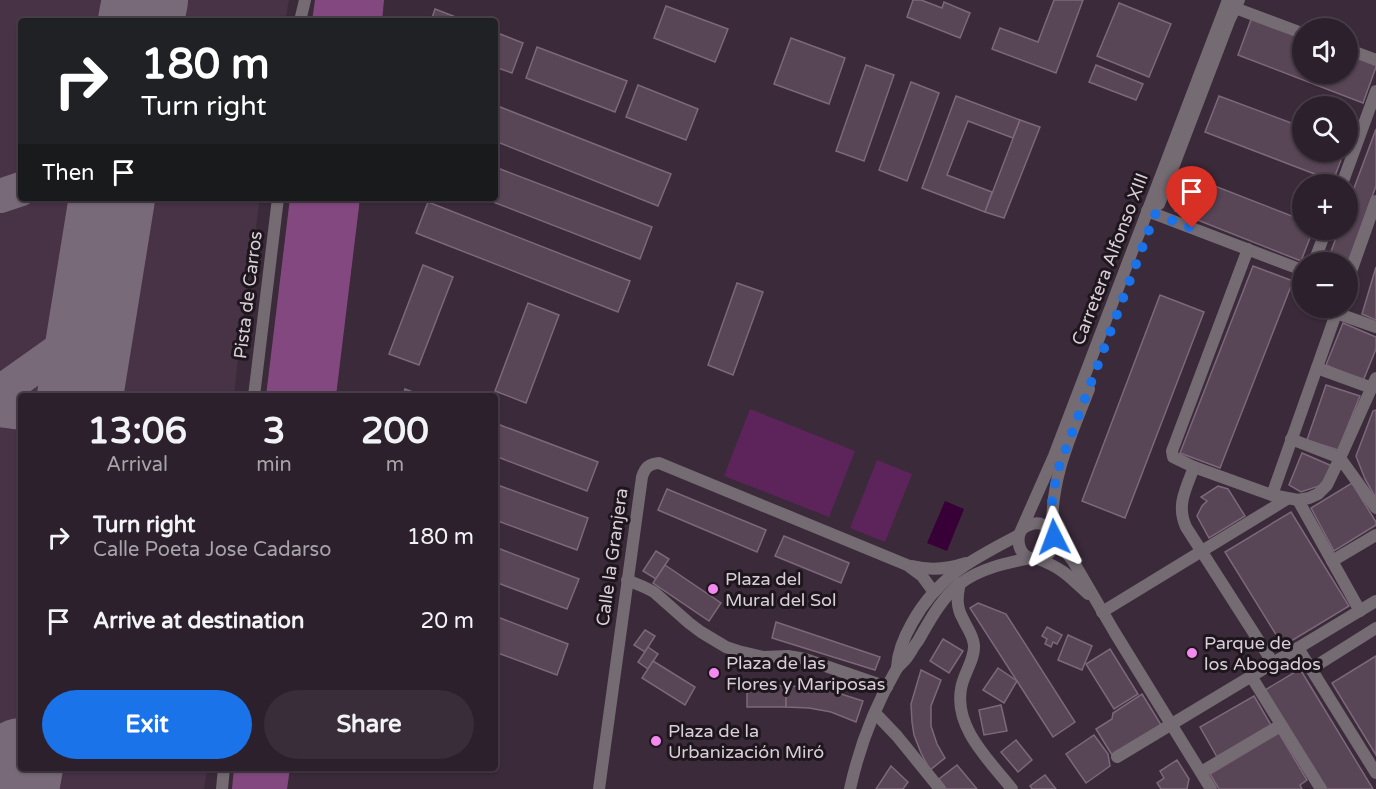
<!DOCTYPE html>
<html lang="en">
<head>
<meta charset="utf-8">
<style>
  :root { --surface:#2c202c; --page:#382d38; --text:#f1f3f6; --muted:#a6a3a9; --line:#483e48; --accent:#1a73e8 }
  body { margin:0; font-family:"Varela Round",sans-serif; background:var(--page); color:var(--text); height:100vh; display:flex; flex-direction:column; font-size:22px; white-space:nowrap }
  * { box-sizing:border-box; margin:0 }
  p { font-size:20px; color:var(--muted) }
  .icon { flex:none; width:33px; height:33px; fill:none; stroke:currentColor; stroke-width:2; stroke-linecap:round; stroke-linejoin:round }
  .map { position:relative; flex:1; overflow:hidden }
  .panel { position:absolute; left:18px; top:393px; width:480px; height:378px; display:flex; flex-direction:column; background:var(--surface); border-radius:6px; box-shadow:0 2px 4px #0004,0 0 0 2px var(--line) }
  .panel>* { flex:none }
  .banner { position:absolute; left:18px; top:18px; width:480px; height:183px; border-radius:6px; box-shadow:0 2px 4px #0004,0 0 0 2px var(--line); background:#202124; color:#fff; overflow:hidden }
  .tools { position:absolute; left:1292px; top:18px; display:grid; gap:12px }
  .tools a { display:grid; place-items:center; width:66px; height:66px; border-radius:50%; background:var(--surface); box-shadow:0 2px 4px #0004,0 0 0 2px var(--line); font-size:30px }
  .pin { position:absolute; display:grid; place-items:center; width:51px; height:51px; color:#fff; margin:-62px -26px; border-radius:50% 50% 50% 0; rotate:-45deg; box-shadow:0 0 6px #0007 }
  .pin .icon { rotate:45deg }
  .me { position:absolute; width:66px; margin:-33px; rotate:357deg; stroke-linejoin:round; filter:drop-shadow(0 0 4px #0008) }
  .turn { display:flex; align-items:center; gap:21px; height:126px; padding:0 24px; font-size:27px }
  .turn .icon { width:78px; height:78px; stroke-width:2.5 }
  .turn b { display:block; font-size:42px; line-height:51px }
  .then { display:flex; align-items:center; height:57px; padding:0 24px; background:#0003; gap:12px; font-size:22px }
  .eta { display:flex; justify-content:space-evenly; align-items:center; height:102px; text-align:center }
  .eta b { font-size:36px; font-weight:700; line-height:42px }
  .primary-button { display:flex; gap:12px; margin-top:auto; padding:12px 24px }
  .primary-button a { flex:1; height:69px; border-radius:36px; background:var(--accent); color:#fff; font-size:24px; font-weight:700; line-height:69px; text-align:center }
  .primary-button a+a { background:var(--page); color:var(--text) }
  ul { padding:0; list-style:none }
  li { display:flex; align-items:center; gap:18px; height:84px; padding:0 24px }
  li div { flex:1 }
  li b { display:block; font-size:22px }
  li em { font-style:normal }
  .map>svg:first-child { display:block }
  .built { fill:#483246 }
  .green { fill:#5d245b }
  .forest { fill:#844881 }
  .water { fill:#370036 }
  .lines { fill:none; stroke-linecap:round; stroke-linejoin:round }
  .taxiway { stroke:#786a78; stroke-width:34 }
  .runway { stroke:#786a78; stroke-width:86 }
  .building { fill:#584556; stroke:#7c687a; stroke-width:1.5 }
  .minor { stroke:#746b73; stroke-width:12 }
  .tertiary { stroke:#746b73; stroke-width:12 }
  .route { stroke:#1a73e8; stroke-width:10; stroke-dasharray:0 18 }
  .poi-dot { fill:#f489ef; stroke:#1e161d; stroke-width:2 }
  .labels { text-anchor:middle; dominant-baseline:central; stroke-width:6; stroke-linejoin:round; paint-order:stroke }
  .street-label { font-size:18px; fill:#d9ced8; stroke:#1e161d }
  .poi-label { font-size:18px; fill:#d9ced8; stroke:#1e161d; text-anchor:start }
</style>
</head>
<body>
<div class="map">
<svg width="1376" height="789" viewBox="0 0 1376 789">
  <rect width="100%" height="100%" fill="#3b2a3a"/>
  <polygon class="built" points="0,0 289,0 285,21 21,21 21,198 260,198 239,348 234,396 21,396 21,768 207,768 204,789 0,789"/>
  <g class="green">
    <polygon points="750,409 855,451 829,517 724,476"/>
    <polygon points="877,460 912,474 885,542 850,528"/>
  </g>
  <g class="forest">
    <polygon points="315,0 384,0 382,21 312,21"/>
    <polygon points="290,198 360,198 336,396 266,396"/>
    <polygon points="234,768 290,768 287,789 232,789"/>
  </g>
  <polygon class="water" points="945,501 964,509 947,551 927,543"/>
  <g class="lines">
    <g class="taxiway">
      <polyline points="0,196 21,189"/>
      <polyline points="106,198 110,210"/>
      <polyline points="0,392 62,348 83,326 95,303"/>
      <polyline points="0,410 21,413"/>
    </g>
    <g class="runway">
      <polyline points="141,21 145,0"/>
      <polyline points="80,396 112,198"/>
      <polyline points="16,789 21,761"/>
    </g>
  </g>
  <g class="building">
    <polygon points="913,0 921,0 942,8 944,2 970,13 960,38 907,17"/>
    <polygon points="1054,0 1083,0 1056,73 992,49 1000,28 1038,42"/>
    <polygon points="1119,3 1171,24 1149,77 1097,56"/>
    <polygon points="666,6 728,29 715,62 654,38"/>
    <polygon points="435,9 466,21 431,21"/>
    <polygon points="1252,17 1302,35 1302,74 1347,74 1347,52 1376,63 1376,67 1363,103 1238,55"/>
    <polygon points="495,32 523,43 512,73 495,67"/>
    <polygon points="791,38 845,58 829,104 774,84"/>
    <polygon points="537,47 627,81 615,112 526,78"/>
    <polygon points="866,65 894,75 864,161 836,151"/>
    <polygon points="1096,65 1143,84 1136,100 1089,82"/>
    <polygon points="911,82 939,93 907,181 879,170"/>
    <polygon points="638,85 698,109 686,140 626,117"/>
    <polygon points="956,96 1020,120 1013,138 968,121 947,175 992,192 985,212 922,188"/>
    <polygon points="1219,96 1302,127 1302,152 1344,152 1333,181 1205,132"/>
    <polygon points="495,105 671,174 658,206 495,141"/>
    <polygon points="1020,120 1040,127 1004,218 985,212"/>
    <polygon points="1376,129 1376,186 1347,265 1347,262 1327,262 1339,230 1347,230 1347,207"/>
    <polygon points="495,167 652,227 640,259 483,198 495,198"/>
    <polygon points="1189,176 1302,220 1302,230 1313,230 1301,261 1175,211"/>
    <polygon points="428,202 630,281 618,312 416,233"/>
    <polygon points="423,265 453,277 419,365 389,354"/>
    <polygon points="1253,266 1293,281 1220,468 1180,453"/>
    <polygon points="1376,267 1376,320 1362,314"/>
    <polygon points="737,283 763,292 733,375 708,365"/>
    <polygon points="1160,295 1204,312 1125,518 1082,501"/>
    <polygon points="528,303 559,315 526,403 495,391"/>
    <polygon points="1343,323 1376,337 1376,349 1363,381 1326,365"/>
    <polygon points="1326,385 1360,396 1338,450 1307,440"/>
    <polygon points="405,389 423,396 403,396"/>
    <polygon points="1376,410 1376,498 1365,479 1356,456 1373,411"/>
    <polygon points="495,423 598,462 587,491 495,456"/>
    <polygon points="1302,453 1332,466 1325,484 1301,492 1289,485"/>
    <polygon points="1352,483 1376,522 1376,525 1334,551 1311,508"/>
    <polygon points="495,484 588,518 577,550 495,520"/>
    <polygon points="1218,486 1228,489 1245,516 1209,538 1197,516 1202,506 1207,501 1201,497"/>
    <polygon points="667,489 766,530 757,552 658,510"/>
    <polygon points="1291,512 1349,606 1283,646 1225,552"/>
    <polygon points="784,536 849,563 841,583 775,556"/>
    <polygon points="495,547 579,579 567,609 495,582"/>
    <polygon points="656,551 669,559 656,579 643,571"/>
    <polygon points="665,565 721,603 709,621 653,583"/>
    <polygon points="978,603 1006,614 1075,722 1053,737 970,608"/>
    <polygon points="495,616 568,644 557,675 495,652"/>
    <polygon points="776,622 880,657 875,670 772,638"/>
    <polygon points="1047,627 1062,635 1057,644 1053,642 1051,647 1045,644 1047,639 1042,636"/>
    <polygon points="645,630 655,636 645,652 634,645"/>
    <polygon points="1068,635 1092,646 1082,670 1058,660"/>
    <polygon points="943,639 963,651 949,673 930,661"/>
    <polygon points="648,647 658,654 648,669 638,662"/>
    <polygon points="1110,649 1138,694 1114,709 1086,664"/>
    <polygon points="1376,656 1376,755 1332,683"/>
    <polygon points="653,661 695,687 685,705 642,678"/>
    <polygon points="998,668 1017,681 1004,703 983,690"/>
    <polygon points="1300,669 1373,789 1325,789 1265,690"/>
    <polygon points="921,670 941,680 931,706 931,726 937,744 945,758 930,770 921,753 914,735 912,722 911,704"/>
    <rect x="747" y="686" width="39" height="21"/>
    <polygon points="786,686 814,687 838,693 863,701 856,722 831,712 809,708 786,707"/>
    <polygon points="1142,694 1163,728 1112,755 1096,729 1112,719 1113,713"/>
    <polygon points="1254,696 1271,725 1217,757 1200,727"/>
    <polygon points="1001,705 1007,731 984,735 979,710"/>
    <polygon points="1279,733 1307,780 1300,785 1302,789 1219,789 1210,774"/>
    <polygon points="1094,735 1108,754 1110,766 1086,783 1066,754"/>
    <polygon points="1016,740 1032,760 1018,772 1001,752"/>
    <polygon points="1177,760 1189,779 1187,789 1161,789 1157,783 1164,778 1160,771"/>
    <polygon points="957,765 977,789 946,789 939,779"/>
    <polygon points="891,766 908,782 903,789 876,789"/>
    <polygon points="1045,775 1056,789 1032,789 1030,786"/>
  </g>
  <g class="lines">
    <g class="minor">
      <polyline points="1235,8 1302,33"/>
      <polyline points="300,21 305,0"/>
      <polyline points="1347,49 1376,60"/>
      <polyline points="1342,184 1376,91"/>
      <polyline points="1147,211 1302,270"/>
      <polyline points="1248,249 1172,451 1173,457 1194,467 1272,495 1298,500 1309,498 1318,494 1327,485 1340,458 1376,378"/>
      <polyline points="1314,262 1326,230"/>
      <polyline points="1347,283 1376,201"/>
      <polyline points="1336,313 1376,327"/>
      <polyline points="1317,368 1372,388"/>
      <polyline points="254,396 278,198"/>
      <polyline points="1291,439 1340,458 1376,508"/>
      <path d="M 1194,467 C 1186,489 1176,505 1186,527 L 1273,663"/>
      <polyline points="1272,495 1338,308"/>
      <polyline points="1298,500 1360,611"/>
      <polyline points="1054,537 1073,561 1115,633 1211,789"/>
      <path d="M 1038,559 C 1062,568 1069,576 1088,594"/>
      <polyline points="1332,561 1376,535"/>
      <path d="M 912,566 C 931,571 948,569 966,563"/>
      <polyline points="627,580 644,587 654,592 689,623 701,632 726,647 738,651 763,657 788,656 805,659 887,687"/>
      <path d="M 960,583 C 957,596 956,607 963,619 C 967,628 973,635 974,645 C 975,660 963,674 961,689 C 954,728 990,761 1012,789"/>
      <polyline points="1102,612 1287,499"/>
      <polyline points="1298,648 1376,773"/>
      <polyline points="1311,669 1376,628"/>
      <polyline points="1251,676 1321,789"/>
      <polyline points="875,713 897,736 940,789"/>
      <polyline points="1117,757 1376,601"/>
      <polyline points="1201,772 1281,725"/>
      <polyline points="222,789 224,768"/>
      <path d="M 599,789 L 642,477 C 645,467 649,464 659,463 L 907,565 L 922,576 L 933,591"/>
    </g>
    <g class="tertiary">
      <polyline points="1159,204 1229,21 1239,0"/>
      <path d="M 1022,529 C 1029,524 1036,521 1044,525 C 1049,527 1052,531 1053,536 C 1060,564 1014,569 1019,535 L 1054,456 L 1228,0"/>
      <path d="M 1052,531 C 1051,477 1070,438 1089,389"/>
      <path d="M 897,667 C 898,651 904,637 912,623 C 938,576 973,559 1019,535"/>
      <path d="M 850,789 C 859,748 875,706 896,670 C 898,666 902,663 905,660 C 910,654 913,647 918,641 C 930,620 942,597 961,583 C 981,568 1007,563 1030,558"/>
    </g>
  </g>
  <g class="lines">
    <path class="route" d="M 1054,537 C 1047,517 1054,487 1059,467 L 1155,214 L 1192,228"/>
  </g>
  <g class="poi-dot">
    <circle cx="713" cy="589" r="6"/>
    <circle cx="1192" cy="653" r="6"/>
    <circle cx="714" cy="673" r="6"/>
    <circle cx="656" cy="741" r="6"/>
  </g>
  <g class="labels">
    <g class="street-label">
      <text transform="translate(1110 259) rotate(-69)">Carretera Alfonso XIII</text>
      <text transform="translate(248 295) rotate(-83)">Pista de Carros</text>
      <text transform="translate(612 557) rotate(-82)">Calle la Granjera</text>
    </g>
    <g class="poi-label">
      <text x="725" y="579">Plaza del<tspan x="725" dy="21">Mural del Sol</tspan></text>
      <text x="1204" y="643">Parque de<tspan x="1204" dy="21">los Abogados</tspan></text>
      <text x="726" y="663">Plaza de las<tspan x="726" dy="21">Flores y Mariposas</tspan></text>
      <text x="668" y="731">Plaza de la<tspan x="668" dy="21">Urbanización Miró</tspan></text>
    </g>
  </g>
</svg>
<div class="tools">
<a><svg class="icon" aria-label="sound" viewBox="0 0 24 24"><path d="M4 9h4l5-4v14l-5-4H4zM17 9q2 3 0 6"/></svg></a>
<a><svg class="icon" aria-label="search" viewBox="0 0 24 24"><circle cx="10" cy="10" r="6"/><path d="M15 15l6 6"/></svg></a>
<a>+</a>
<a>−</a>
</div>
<div class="pin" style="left:1192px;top:228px;background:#d93025"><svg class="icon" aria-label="arrive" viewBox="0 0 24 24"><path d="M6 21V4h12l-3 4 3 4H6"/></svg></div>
<svg class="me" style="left:1054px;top:537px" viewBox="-20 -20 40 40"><path d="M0-17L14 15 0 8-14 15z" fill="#1a73e8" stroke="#fff" stroke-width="4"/></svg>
<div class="banner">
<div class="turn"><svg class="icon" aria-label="right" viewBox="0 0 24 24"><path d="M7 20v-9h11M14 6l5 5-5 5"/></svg><div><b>180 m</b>Turn right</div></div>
<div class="then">Then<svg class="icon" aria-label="arrive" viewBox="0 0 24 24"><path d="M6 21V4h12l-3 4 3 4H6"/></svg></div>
</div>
<section class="panel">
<div class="eta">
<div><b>13:06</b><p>Arrival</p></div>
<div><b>3</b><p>min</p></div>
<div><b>200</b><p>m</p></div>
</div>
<ul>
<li><svg class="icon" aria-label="right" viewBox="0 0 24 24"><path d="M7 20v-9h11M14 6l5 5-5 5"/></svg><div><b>Turn right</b><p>Calle Poeta Jose Cadarso</p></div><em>180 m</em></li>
<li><svg class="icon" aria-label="arrive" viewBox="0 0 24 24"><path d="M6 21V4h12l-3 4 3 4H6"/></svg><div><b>Arrive at destination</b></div><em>20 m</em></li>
</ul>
<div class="primary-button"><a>Exit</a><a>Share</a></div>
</section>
</div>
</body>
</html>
